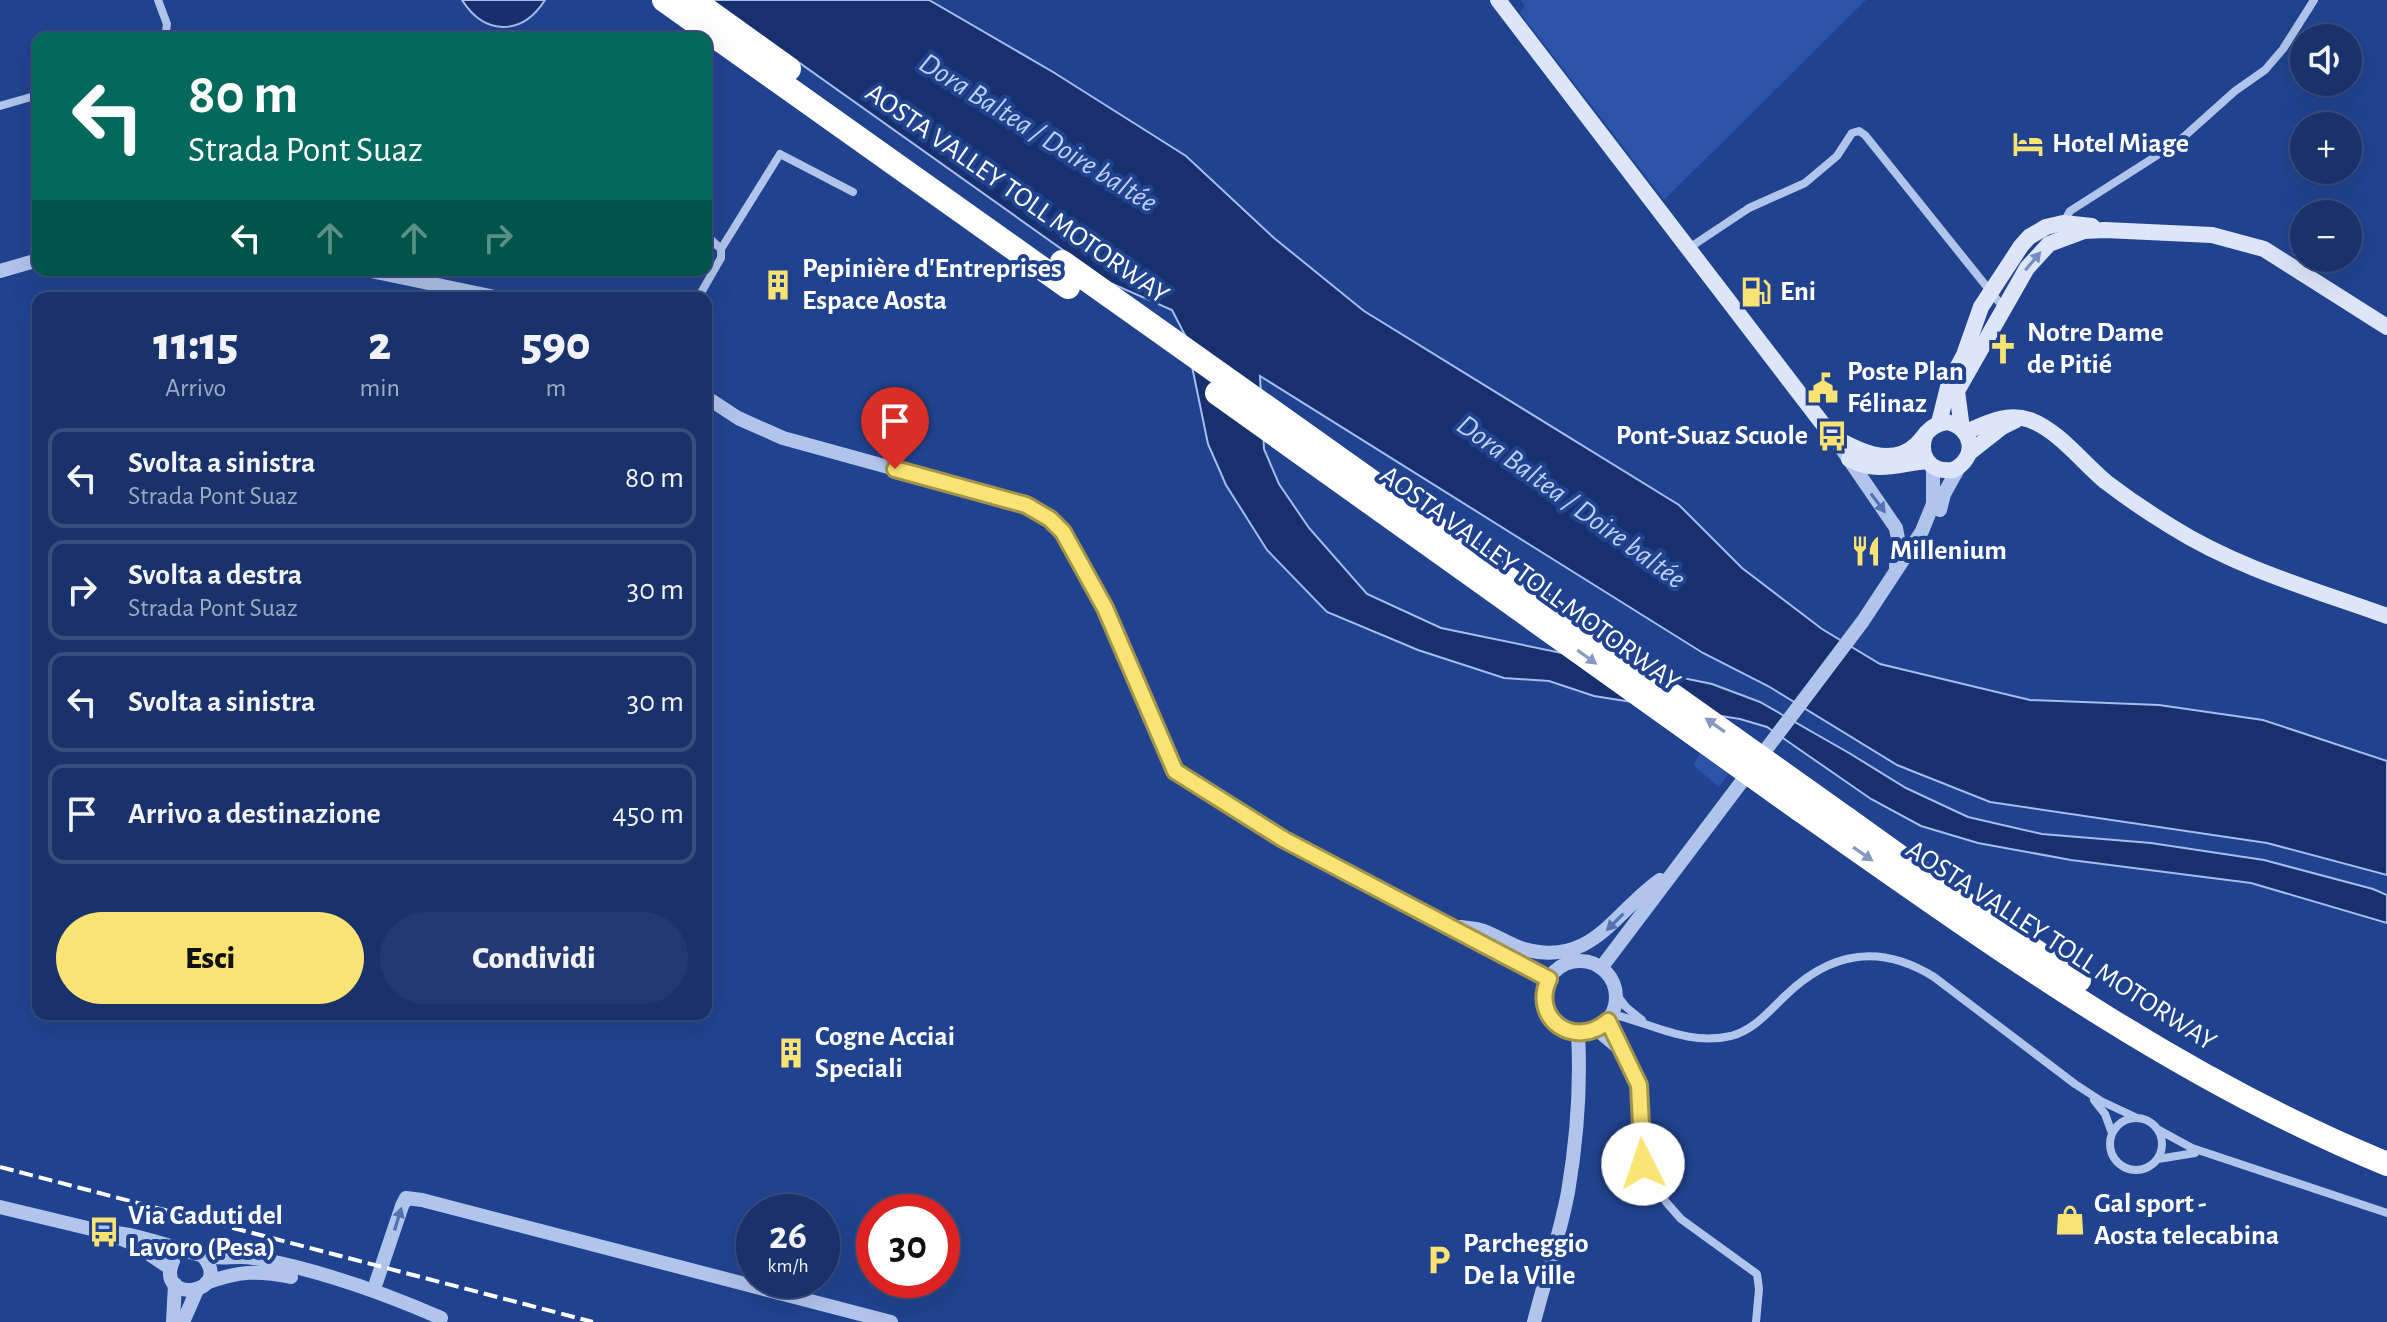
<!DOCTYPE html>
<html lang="it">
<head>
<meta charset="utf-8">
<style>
  :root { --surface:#19326b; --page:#223a71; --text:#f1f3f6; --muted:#9faac1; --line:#374d7e; --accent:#f9e473 }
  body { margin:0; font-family:"Alegreya Sans",sans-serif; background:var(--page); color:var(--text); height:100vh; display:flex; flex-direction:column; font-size:30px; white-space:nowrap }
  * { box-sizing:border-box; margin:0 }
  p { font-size:26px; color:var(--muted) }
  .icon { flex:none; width:44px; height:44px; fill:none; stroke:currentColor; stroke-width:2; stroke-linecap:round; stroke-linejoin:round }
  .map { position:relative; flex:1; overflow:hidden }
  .side { position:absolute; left:32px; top:292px; width:680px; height:728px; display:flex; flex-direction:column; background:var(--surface); border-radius:16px; box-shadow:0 8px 32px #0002,0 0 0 2px var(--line) }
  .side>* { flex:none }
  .hud { position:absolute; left:32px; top:32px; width:680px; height:244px; border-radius:16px; box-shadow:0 8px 32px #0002,0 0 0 2px var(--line); background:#00695c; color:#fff; overflow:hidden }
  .fabs { position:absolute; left:2290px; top:24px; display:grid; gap:16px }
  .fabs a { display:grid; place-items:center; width:72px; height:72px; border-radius:50%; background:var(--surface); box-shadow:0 8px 32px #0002,0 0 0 2px var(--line); font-size:40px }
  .speed { position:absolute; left:736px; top:1194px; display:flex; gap:16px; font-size:40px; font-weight:700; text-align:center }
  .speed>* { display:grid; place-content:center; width:104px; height:104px; border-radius:50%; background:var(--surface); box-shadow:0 8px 32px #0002,0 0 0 2px var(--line); line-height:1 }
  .speed small { font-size:20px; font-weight:400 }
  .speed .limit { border:12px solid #d22; background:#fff; color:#111 }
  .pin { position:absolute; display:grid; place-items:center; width:68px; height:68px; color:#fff; margin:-82px -34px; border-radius:50% 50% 50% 0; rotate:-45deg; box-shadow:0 0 8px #0007 }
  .pin .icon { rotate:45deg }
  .me { position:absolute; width:88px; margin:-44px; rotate:356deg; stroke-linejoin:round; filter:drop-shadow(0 0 6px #0008) }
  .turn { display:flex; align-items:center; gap:28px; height:168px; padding:0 24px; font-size:36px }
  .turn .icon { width:104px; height:104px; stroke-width:2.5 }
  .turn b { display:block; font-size:56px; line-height:68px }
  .lanes { display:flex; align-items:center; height:76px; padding:0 24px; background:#0003; justify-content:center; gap:40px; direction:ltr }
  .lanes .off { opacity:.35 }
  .eta { display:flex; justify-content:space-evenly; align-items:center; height:136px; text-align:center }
  .eta b { font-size:48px; font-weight:800; line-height:56px }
  .action { display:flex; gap:16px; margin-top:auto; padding:16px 24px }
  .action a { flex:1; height:92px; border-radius:48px; background:var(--accent); color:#111; font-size:32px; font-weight:800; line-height:92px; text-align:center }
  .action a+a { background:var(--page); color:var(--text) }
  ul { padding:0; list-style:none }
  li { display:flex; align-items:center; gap:24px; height:100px; margin:0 16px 12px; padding:0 8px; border:4px solid var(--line); border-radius:16px }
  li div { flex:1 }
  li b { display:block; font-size:30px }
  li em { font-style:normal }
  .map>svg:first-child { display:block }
  .green { fill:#2b53a7 }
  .water { fill:#17316e; stroke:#a5bded; stroke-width:2 }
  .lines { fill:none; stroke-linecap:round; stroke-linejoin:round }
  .minor { stroke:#b1c4ec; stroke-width:8 }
  .tertiary { stroke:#b1c4ec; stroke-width:14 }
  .secondary { stroke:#dde6f9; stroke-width:16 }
  .motorway { stroke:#fff; stroke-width:24 }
  .rail { stroke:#fff; stroke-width:4; stroke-dasharray:14 6; stroke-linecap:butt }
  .motorway-bridge { stroke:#fff; stroke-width:24 }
  .oneway { fill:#768cbf }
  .oneway2 { fill:#5370b0 }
  .oneway3 { fill:#8598c1 }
  .route-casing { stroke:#a2944b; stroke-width:20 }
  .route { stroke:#f9e473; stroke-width:14 }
  .labels { text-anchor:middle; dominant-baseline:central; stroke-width:8; stroke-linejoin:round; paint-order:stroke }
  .poi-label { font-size:28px; font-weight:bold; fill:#fff; stroke:#21438f; text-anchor:start }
  .street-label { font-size:28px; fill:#fff; stroke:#21438f }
  .water-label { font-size:30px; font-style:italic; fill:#bdcff3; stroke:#21438f }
</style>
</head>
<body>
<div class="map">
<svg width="2387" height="1322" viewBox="0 0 2387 1322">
  <rect width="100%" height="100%" fill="#21438f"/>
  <g class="green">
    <polygon points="1520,0 1866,0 1664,200 1520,13 1525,6"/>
    <polygon points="1701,751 1729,773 1719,787 1693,765"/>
  </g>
  <g class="water">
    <path d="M 462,0 L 545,0 C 522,36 485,36 462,0 Z"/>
    <polygon points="711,0 929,0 1053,72 1186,156 1274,238 1364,311 1679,505 1742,568 1822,629 1880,664 2030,700 2159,705 2263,720 2387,761 2387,875 2267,843 1990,802 1897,765 1768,686 1703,653 1260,376 1264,449 1279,484 1309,528 1367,594 1441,628 1712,684 1760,702 1849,753 1906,788 1968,817 2042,834 2151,843 2264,860 2373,889 2387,895 2387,923 2251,883 2071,860 1978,843 1921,826 1871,799 1767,727 1740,719 1594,696 1549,681 1504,678 1418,650 1327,612 1267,550 1226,485 1208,444 1186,337 1172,310 1108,282"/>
  </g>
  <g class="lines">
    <g class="minor">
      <polyline points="158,0 167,24 165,38"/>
      <polyline points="0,106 38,95"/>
      <polyline points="2064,222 2070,211 2178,142 2235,91 2265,70 2283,49 2314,0"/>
      <polyline points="706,235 721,249 780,154 853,192"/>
      <polyline points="1689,248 1749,208 1805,183 1837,156 1852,133 1859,131 1865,135 2003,307"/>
      <polyline points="698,298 721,258 721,249"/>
      <polyline points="1616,994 1626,1007 1642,1020"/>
      <path d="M 1612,1014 C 1653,1024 1688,1046 1731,1036 C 1754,1030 1768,1012 1785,996 C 1830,952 1879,943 1934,977 L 2075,1084 L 2101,1101 L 2135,1117"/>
      <polyline points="1608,1021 1639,1085 1643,1164 1666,1202 1681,1219 1757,1274 1759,1289 1756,1322"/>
      <polyline points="1594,1031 1619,1052"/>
      <polyline points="2094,1100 2105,1114 2112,1133"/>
      <circle cx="2136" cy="1144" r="26"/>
      <polyline points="2159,1130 2192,1148 2387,1213"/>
      <polyline points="2158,1159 2195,1153"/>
    </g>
    <g class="tertiary">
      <polyline points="366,270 500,298"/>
      <polyline points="0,271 38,260"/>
      <polyline points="706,397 738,418 783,438 1026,505 1050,519 1063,532 1072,545 1105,608 1175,771 1283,839 1549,979"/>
      <polyline points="1833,436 1896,528 1898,539 1896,567"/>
      <polyline points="1940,510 1944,494 1959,467"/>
      <path d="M 1460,927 C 1468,928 1477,928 1484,931 C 1498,936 1510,945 1524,949 C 1592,968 1614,912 1660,880"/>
      <circle cx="1580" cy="997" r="36"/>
      <polyline points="1601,968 1863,621 1911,548 1922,531 1933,504 1933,467"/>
      <polyline points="0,1207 104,1232 134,1244 170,1268"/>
      <path d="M 104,1232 C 138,1233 172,1248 205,1256 C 221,1260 237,1255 254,1258 C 315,1269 384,1293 441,1318"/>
      <path d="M 173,1261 C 154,1305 235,1295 203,1256"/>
      <path d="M 206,1283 C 239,1271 257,1270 291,1277"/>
      <polyline points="376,1283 402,1206 406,1198 422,1200 891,1322"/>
      <polyline points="173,1322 175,1284"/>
      <polyline points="183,1322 197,1290"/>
      <path d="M 1534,1322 C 1545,1279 1560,1235 1568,1192 C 1577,1139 1581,1087 1578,1033"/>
    </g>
    <g class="secondary">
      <path d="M 1498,0 L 1832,436 C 1857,450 1891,469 1917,444 C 1927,433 1931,424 1947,422 C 1974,428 1978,458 1953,470 C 1929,473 1917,454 1926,433"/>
      <polyline points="1939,423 1949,383 1964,355 1981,307 2021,246 2029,237 2046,227 2063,223 2092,226"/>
      <polyline points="1962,429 1957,391 2027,268 2049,244 2084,231 2105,230 2212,235 2264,249 2387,327"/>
      <path d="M 1966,432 C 1987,423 2006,412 2030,420 C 2059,431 2082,462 2106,482 C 2127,498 2149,513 2172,527 C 2237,568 2315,590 2387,616"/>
      <polyline points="1969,453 2002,427 2016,420"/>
      <path d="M 1849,459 C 1876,474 1898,464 1927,461"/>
    </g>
    <g class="motorway">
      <polyline points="664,0 1068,287"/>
      <polyline points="693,0 789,69"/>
      <path d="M 1799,809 C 1986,940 2174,1077 2387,1164"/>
      <polyline points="1847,819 1985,918 2079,980"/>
    </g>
    <polyline class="rail" points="0,1167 593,1322"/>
    <g class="motorway-bridge">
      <polyline points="1062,262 1847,819"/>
      <polyline points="1217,393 1799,809"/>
    </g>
  </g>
  <defs><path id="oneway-solid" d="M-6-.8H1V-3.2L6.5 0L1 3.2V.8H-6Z" transform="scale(2)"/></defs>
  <use class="oneway" href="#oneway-solid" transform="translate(2033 261) rotate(-50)"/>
  <g class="oneway2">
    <use href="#oneway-solid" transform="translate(1878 503) rotate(53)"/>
    <use href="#oneway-solid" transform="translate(1615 922) rotate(135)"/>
    <use href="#oneway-solid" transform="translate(398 1219) rotate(-73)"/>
  </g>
  <g class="oneway3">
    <use href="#oneway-solid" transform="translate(1587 657) rotate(36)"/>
    <use href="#oneway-solid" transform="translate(1715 725) rotate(-145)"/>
    <use href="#oneway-solid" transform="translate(1863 854) rotate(35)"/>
  </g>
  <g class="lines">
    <g class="route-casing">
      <path id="route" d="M 895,469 L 1026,505 L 1050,519 L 1063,532 L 1105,608 L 1175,771 L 1283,839 L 1549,979 C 1530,1019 1575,1050 1608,1021 L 1639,1085 L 1643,1164"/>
    </g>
    <use href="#route" class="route"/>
  </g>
  <defs>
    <g id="hotel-bare" transform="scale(2.4)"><path d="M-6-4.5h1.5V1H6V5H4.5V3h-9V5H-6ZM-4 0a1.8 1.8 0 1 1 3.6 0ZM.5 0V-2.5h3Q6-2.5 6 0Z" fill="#f9e473" stroke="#21438f" stroke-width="2.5" paint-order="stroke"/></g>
    <g id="building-bare" transform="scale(2.4)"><path d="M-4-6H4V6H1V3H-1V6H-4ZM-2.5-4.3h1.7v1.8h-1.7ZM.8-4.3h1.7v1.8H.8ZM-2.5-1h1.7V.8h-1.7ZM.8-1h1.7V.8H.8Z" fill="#f9e473" stroke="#21438f" stroke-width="2.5" paint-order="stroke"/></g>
    <g id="fuel-bare" transform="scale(2.4)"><path d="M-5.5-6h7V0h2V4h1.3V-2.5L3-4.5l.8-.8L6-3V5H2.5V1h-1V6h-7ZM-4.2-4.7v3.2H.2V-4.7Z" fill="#f9e473" stroke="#21438f" stroke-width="2.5" paint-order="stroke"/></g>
    <g id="church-bare" transform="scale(2.4)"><path d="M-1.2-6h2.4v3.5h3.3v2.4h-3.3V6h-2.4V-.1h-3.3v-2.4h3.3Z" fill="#f9e473" stroke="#21438f" stroke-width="2.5" paint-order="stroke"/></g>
    <g id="civic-bare" transform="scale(2.4)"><path d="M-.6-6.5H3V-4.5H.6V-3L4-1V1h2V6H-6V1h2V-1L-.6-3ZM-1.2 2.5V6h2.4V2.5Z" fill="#f9e473" stroke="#21438f" stroke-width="2.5" paint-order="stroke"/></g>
    <g id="bus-bare" transform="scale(2.4)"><path d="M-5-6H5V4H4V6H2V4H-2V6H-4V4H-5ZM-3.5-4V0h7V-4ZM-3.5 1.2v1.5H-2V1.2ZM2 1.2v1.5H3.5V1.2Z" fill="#f9e473" stroke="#21438f" stroke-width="2.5" paint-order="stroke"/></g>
    <g id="restaurant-bare" transform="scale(2.4)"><path d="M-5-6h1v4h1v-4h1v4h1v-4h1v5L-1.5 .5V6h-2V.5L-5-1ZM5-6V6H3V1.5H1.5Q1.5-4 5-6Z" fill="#f9e473" stroke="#21438f" stroke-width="2.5" paint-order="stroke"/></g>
    <g id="shop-bare" transform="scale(2.4)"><path d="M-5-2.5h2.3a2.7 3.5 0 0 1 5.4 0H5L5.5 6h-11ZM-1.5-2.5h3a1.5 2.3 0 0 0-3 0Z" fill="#f9e473" stroke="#21438f" stroke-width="2.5" paint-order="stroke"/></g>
    <g id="parking-bare" transform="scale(2.4)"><path d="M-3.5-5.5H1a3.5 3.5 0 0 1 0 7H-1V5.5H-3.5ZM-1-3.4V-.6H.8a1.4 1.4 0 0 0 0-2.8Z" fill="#f9e473" stroke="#21438f" stroke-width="2.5" paint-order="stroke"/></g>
  </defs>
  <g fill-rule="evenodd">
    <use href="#hotel-bare" x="2028" y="144"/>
    <use href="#building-bare" x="778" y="285"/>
    <use href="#fuel-bare" x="1756" y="292"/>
    <use href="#church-bare" x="2003" y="349"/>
    <use href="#civic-bare" x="1823" y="388"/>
    <use href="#bus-bare" x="1832" y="436"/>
    <use href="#restaurant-bare" x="1866" y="551"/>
    <use href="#building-bare" x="791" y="1053"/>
    <use href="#shop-bare" x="2070" y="1220"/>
    <use href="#bus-bare" x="104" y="1232"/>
    <use href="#parking-bare" x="1439" y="1260"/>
  </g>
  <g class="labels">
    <g class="poi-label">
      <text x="2052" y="144">Hotel Miage</text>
      <text x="802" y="269">Pepinière d'Entreprises<tspan x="802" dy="32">Espace Aosta</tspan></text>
      <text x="1780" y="292">Eni</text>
      <text x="2027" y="333">Notre Dame<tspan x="2027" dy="32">de Pitié</tspan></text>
      <text x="1847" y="372">Poste Plan<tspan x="1847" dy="32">Félinaz</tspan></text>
      <text x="1808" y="436" text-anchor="end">Pont-Suaz Scuole</text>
      <text x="1890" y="551">Millenium</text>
      <text x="815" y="1037">Cogne Acciai<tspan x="815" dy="32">Speciali</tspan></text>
      <text x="2094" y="1204">Gal sport -<tspan x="2094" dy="32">Aosta telecabina</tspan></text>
      <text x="128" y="1216">Via Caduti del<tspan x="128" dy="32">Lavoro (Pesa)</tspan></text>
      <text x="1463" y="1244">Parcheggio<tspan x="1463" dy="32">De la Ville</tspan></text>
    </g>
    <g class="street-label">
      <text transform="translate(1017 194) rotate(35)">AOSTA VALLEY TOLL MOTORWAY</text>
      <text transform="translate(1530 579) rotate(36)">AOSTA VALLEY TOLL MOTORWAY</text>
      <text transform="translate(2061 946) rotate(33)">AOSTA VALLEY TOLL MOTORWAY</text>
    </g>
    <g class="water-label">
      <text transform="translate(1038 133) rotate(32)">Dora Baltea / Doire baltée</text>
      <text transform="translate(1571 502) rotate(36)">Dora Baltea / Doire baltée</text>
    </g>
  </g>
</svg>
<div class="fabs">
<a><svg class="icon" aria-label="sound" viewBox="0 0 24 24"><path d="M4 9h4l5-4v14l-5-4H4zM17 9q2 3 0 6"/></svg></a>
<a>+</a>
<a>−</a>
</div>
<div class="speed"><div>26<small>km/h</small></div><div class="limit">30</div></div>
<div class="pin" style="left:895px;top:469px;background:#d93025"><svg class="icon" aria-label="arrive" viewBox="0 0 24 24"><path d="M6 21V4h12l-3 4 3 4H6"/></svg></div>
<svg class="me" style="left:1643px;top:1164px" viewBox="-20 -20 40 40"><circle r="19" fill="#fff"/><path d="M0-13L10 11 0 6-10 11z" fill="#f9e473"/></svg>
<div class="hud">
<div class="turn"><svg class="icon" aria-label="left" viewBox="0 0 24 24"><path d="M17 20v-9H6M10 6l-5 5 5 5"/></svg><div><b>80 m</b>Strada Pont Suaz</div></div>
<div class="lanes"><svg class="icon" aria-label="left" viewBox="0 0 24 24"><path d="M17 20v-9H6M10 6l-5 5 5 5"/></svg><svg class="icon off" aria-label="ahead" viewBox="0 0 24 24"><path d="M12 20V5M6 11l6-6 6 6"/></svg><svg class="icon off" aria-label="ahead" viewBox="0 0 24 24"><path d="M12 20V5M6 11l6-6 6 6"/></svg><svg class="icon off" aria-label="right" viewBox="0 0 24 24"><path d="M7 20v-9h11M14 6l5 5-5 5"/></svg></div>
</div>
<section class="side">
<div class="eta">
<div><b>11:15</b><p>Arrivo</p></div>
<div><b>2</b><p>min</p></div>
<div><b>590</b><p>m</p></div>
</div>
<ul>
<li><svg class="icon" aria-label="left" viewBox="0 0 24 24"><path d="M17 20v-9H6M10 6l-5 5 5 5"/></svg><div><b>Svolta a sinistra</b><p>Strada Pont Suaz</p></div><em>80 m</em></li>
<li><svg class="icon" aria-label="right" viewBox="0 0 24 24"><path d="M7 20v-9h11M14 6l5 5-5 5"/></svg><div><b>Svolta a destra</b><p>Strada Pont Suaz</p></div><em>30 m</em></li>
<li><svg class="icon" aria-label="left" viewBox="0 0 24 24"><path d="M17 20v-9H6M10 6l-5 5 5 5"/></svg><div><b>Svolta a sinistra</b></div><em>30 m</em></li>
<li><svg class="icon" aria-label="arrive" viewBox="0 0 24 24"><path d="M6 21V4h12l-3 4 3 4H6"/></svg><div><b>Arrivo a destinazione</b></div><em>450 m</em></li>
</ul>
<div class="action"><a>Esci</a><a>Condividi</a></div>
</section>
</div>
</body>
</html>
